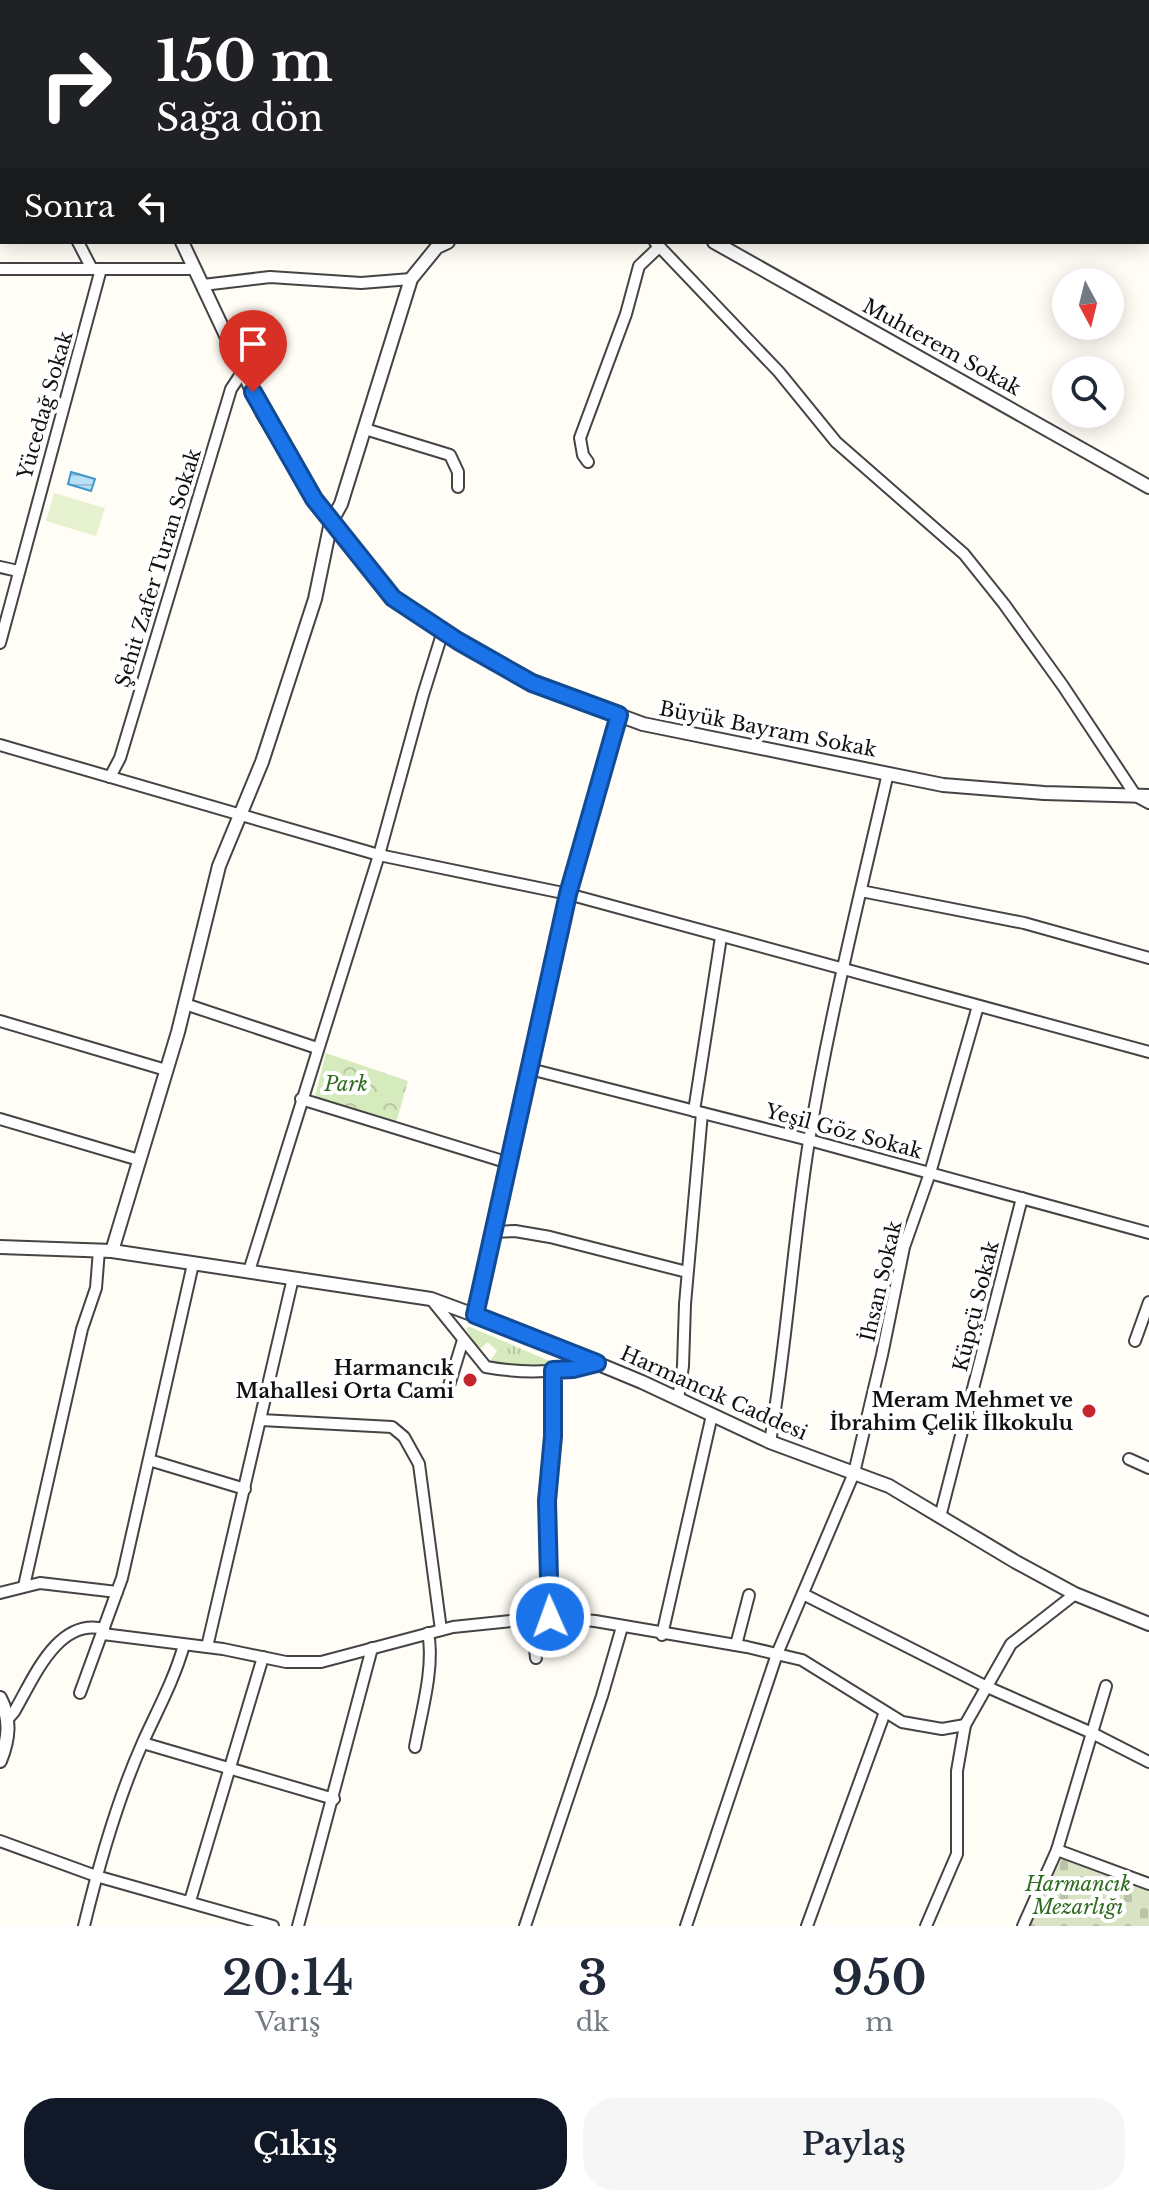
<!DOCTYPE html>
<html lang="tr">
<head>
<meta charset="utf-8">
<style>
  :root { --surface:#fff; --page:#f6f6f7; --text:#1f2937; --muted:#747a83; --accent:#111827 }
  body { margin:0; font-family:"Libre Baskerville",serif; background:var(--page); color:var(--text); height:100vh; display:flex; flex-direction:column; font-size:30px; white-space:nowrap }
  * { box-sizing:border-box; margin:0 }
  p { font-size:26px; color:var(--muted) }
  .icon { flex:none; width:44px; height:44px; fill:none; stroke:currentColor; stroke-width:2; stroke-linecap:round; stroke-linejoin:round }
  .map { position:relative; height:1926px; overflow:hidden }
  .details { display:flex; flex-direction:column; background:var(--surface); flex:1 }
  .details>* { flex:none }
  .guide { position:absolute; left:0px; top:0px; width:1150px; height:244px; box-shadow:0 4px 20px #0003; background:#202124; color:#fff; overflow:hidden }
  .needle { width:52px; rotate:173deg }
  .tools { position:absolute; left:1052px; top:268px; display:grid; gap:16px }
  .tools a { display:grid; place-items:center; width:72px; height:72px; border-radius:50%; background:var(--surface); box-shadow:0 4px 20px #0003; font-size:40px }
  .pin { position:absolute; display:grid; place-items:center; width:68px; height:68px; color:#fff; margin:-82px -34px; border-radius:50% 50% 50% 0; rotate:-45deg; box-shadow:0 0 8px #0007 }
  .pin .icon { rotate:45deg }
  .me { position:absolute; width:88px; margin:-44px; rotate:358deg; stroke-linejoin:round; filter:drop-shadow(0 0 6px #0008) }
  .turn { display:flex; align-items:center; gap:28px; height:168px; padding:0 24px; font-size:36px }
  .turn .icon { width:104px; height:104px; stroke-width:2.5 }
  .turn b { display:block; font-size:56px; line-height:68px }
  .then { display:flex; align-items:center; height:76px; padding:0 24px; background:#0003; gap:16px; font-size:30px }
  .eta { display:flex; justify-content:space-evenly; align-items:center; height:136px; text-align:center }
  .eta b { font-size:48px; font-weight:600; line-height:56px }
  .primary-button { display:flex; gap:16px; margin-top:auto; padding:16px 24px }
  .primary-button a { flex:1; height:92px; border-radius:32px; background:var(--accent); color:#fff; font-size:32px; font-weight:600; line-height:92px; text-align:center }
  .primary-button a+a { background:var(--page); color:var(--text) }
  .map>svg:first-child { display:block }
  .grass { fill:url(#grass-tufts) }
  .cemetery { fill:url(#cemetery-stones) }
  .park { fill:url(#park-crowns) }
  .pitch { fill:#e6f2cf }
  .water { fill:url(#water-rules); stroke:#3f96cf; stroke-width:2 }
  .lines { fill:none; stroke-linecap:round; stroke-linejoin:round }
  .minor-casing { stroke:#444; stroke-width:14 }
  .tertiary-casing { stroke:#444; stroke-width:16 }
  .minor { stroke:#fff; stroke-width:10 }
  .tertiary { stroke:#fff; stroke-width:12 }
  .route-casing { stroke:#114b97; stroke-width:20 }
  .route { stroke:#1a73e8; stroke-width:14 }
  .poi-dot { fill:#c4262e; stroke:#fff; stroke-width:3 }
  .labels { text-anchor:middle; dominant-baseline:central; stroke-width:8; stroke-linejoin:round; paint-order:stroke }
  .street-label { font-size:20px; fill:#111; stroke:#fff }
  .park-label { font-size:20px; font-style:italic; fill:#2f6b1f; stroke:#fff }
  .poi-label { font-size:20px; font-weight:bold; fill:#111; stroke:#fff; text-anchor:end }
</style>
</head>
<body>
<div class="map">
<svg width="1149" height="1926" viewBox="0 0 1149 1926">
  <defs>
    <pattern id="grass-tufts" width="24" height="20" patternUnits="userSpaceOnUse" patternTransform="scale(2)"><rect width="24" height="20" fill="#d5ebbd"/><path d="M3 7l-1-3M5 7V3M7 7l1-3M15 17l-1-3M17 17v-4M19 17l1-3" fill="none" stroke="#b6c8a1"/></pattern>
    <pattern id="cemetery-stones" width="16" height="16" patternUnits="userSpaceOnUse" patternTransform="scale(2)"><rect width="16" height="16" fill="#d9e3c4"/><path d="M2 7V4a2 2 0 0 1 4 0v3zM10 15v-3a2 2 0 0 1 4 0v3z" fill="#b9c2a7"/></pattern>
    <pattern id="park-crowns" width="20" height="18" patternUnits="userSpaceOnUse" patternTransform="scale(2)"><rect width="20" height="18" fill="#d5ebbd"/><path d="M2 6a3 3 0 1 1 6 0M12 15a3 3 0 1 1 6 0" fill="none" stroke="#b6c8a1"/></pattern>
    <pattern id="water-rules" width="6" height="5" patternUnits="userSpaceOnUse" patternTransform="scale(2)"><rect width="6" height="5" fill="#b9e0f7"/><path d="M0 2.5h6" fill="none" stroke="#9ebfd3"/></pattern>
  </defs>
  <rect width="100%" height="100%" fill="#fffdf5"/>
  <polygon class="grass" points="470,1327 559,1365 505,1366 490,1361 497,1351 488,1342 479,1350 466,1328"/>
  <polygon class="cemetery" points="1062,1857 1149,1889 1149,1926 1030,1926"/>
  <polygon class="park" points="326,1053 408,1081 396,1123 314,1100"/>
  <polygon class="pitch" points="54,493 105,508 96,536 46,521"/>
  <polygon class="water" points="71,472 95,479 91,491 68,484"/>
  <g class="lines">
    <g class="minor-casing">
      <g id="minor">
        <polyline points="54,0 55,2"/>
        <polyline points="0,91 2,91"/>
        <polyline points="78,242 92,269"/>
        <polyline points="655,242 779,372 836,442 964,554 1004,604 1063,686 1136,796 1149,803"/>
        <polyline points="0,269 195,269"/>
        <polyline points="203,285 270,277 361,283 411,279"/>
        <polyline points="365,429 450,455 458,472 458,487"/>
        <polyline points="588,462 583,455 580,438 626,314 639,266 658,248"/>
        <polyline points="0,567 18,571"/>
        <polyline points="0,643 101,269"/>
        <polyline points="0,745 379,855 568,894 1149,1052"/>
        <polyline points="110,777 120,758 231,389 243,371"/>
        <polyline points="861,891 1024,923 1149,958"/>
        <polyline points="185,1004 317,1048"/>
        <polyline points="0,1021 166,1070"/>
        <polyline points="530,1069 809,1140 1149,1233"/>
        <polyline points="301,1099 509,1163"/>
        <polyline points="694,1111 721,937"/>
        <polyline points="0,1119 139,1160"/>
        <polyline points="494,1232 515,1231 550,1237 687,1272"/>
        <polyline points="249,1271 379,855 423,695 443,631"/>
        <path d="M 431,1299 L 486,1367 C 524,1374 560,1373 597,1363"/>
        <polyline points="475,1315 568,894 619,715"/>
        <polyline points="1135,1341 1149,1302"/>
        <polyline points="447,1392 463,1340"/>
        <polyline points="678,1399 683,1366 685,1304 702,1113"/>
        <polyline points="261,1420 392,1427 404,1437 419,1464 441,1630"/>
        <path d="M 770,1442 C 787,1342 793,1241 809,1141 C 829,1018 860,895 888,773"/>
        <polyline points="1129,1459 1149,1468"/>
        <polyline points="149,1460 245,1489"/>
        <polyline points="940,1517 1022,1198"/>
        <polyline points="24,1586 82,1329 96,1288 99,1250"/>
        <polyline points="0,1593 40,1583 117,1592"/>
        <polyline points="803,1594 985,1686 1092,1733 1149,1762"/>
        <polyline points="550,1617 547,1501 553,1436 553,1370"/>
        <polyline points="532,1619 536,1658"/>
        <polyline points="103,1634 223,1649 286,1662 321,1662 453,1627 550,1617 595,1621 747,1647 802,1660 902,1722 942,1729 965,1725"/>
        <polyline points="662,1635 712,1415"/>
        <polyline points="736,1645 749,1595"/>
        <polyline points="207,1647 293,1278"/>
        <polyline points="80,1693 122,1578 193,1264"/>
        <path d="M 7,1720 L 14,1712 C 33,1680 57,1617 104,1629"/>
        <polyline points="143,1743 334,1799"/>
        <path d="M 415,1747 C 421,1714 435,1666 428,1633"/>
        <polyline points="0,1841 96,1876 273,1926"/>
        <polyline points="1057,1850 1149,1884"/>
        <polyline points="190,1901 263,1657"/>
        <path d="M 84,1926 C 99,1864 117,1800 143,1742 C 158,1709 174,1680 184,1645"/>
        <polyline points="298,1926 372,1648"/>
        <polyline points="525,1926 602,1696 622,1627"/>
        <polyline points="686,1926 777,1654 854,1473 882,1355 904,1247 930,1173 978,1006"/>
        <polyline points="807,1926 885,1712"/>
        <polyline points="926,1926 957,1854 957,1771 965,1725 1011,1644 1075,1594"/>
        <polyline points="1023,1926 1057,1850 1106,1686"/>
      </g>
    </g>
    <g class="tertiary-casing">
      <g id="tertiary">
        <polyline points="69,0 69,2"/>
        <polyline points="463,0 468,2"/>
        <polyline points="182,242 263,414 314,499 393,598 458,641 532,683 643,724 943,785 1044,793 1149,796"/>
        <polyline points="714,242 1149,487"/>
        <polyline points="0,1247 112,1251 431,1299 531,1336 642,1382 770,1442 889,1486 1016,1562 1075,1594 1149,1624"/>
        <polyline points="112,1251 178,1032 219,866 262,762 315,599 331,522 341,504 411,279 437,247 448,242"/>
        <path d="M 0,1698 C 11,1719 9,1739 0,1761"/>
      </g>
    </g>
    <use href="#minor" class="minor"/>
    <use href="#tertiary" class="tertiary"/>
  </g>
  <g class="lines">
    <g class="route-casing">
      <polyline id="route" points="253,392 314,499 393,598 458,641 532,683 619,715 568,894 475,1315 597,1363 573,1369 553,1370 553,1436 547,1501 550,1617"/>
    </g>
    <use href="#route" class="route"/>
  </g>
  <g class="poi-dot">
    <circle cx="470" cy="1380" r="8"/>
    <circle cx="1089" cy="1411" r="8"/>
  </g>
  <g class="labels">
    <g class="street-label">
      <text transform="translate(942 347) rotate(29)">Muhterem Sokak</text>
      <text transform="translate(45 405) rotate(-74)">Yücedağ Sokak</text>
      <text transform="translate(158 568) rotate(-73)">Şehit Zafer Turan Sokak</text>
      <text transform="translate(768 729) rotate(11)">Büyük Bayram Sokak</text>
      <text transform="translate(844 1131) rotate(15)">Yeşil Göz Sokak</text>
      <text transform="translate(881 1281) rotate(-77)">İhsan Sokak</text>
      <text transform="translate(976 1306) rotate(-76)">Küpçü Sokak</text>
      <text transform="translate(714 1393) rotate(24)">Harmancık Caddesi</text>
    </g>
    <g class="park-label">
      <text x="346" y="1084">Park</text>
      <text x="1078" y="1884">Harmancık<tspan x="1078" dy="23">Mezarlığı</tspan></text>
    </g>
    <g class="poi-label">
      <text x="454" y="1368">Harmancık<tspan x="454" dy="23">Mahallesi Orta Cami</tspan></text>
      <text x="1073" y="1400">Meram Mehmet ve<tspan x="1073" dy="23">İbrahim Çelik İlkokulu</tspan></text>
    </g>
  </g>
</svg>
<div class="tools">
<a><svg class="needle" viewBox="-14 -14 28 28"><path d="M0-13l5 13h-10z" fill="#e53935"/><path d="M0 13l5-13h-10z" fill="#747a83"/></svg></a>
<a><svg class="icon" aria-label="search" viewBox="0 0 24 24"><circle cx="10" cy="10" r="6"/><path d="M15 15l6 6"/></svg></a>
</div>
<div class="pin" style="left:253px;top:392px;background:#d93025"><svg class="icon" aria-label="arrive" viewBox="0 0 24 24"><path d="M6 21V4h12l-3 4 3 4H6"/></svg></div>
<svg class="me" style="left:550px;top:1617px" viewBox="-20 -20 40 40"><circle r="17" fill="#1a73e8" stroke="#fff" stroke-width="3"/><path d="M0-11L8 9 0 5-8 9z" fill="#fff"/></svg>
<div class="guide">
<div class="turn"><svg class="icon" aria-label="right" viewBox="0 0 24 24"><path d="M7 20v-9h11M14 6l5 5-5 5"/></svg><div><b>150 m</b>Sağa dön</div></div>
<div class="then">Sonra<svg class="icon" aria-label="left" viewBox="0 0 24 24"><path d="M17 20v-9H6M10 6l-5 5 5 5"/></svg></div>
</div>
</div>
<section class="details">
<div class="eta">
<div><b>20:14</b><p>Varış</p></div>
<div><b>3</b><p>dk</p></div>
<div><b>950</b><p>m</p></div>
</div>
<div class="primary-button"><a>Çıkış</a><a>Paylaş</a></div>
</section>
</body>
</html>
